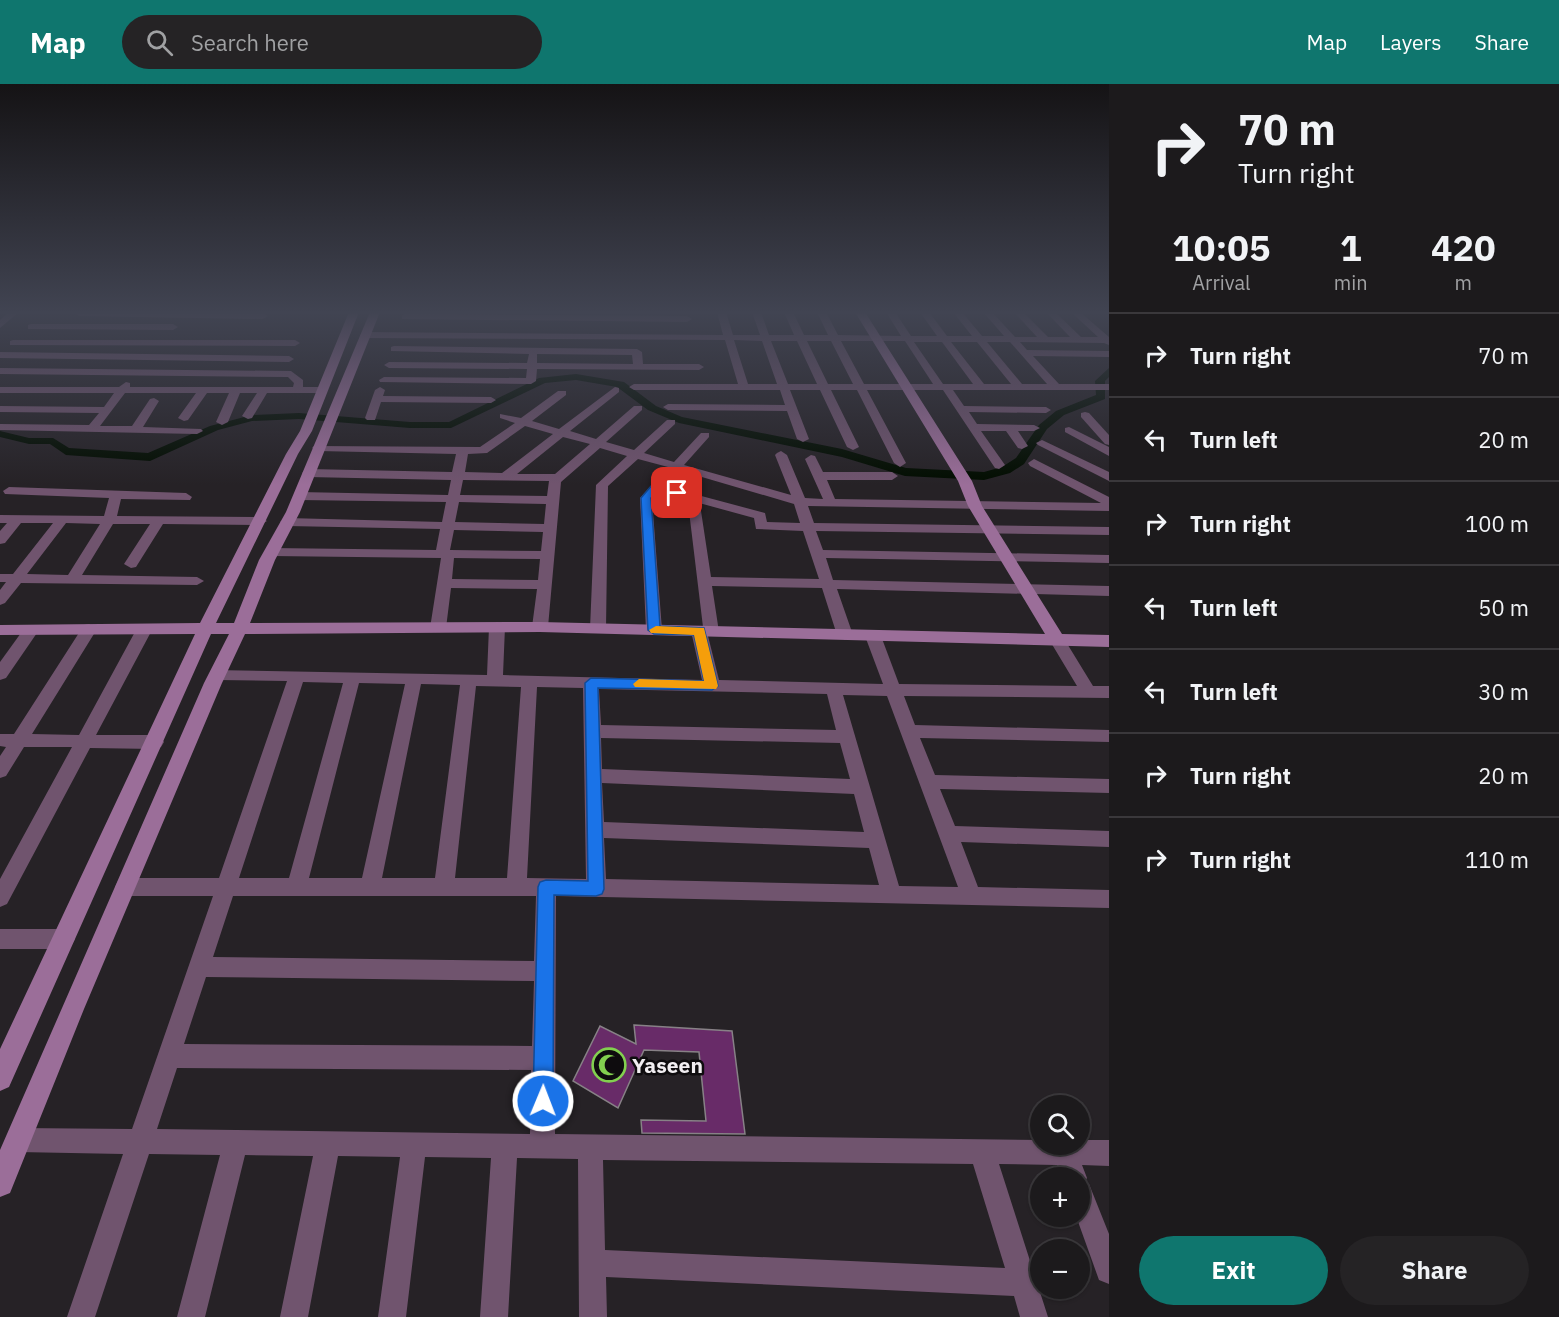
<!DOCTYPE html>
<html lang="en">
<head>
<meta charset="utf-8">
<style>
  :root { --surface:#1c1a1c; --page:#252325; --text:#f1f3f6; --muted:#a0a1a3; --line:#3a383b; --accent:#0f766e }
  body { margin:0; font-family:"IBM Plex Sans",sans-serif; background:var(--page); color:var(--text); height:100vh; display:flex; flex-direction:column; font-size:22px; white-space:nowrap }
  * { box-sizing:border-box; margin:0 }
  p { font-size:20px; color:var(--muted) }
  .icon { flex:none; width:33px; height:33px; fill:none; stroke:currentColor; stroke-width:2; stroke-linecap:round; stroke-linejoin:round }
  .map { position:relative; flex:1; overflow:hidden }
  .drawer { display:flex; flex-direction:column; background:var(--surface); width:450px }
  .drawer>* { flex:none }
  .hud { background:#1c1a1c; color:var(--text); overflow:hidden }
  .tools { position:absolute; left:1030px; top:1011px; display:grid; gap:12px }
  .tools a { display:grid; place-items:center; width:60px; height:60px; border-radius:50%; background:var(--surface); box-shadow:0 2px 4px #0004,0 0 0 2px var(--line); font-size:30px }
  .pin { position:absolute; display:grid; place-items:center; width:51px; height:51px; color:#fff; margin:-26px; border-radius:12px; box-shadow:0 3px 9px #0006 }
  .me { position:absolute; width:66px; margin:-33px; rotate:1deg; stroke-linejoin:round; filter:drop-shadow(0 0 4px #0008) }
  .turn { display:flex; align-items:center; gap:21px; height:126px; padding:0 30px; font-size:27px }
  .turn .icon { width:78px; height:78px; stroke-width:2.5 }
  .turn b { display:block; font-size:42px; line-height:51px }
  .eta { display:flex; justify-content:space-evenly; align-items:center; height:102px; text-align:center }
  .eta b { font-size:36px; font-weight:800; line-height:42px }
  .button { display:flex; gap:12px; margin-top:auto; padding:12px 30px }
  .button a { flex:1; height:69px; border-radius:36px; background:var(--accent); color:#fff; font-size:24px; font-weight:800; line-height:69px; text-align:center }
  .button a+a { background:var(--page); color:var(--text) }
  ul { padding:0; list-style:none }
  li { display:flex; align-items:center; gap:18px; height:84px; padding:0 30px; border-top:2px solid var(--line) }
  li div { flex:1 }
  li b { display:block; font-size:22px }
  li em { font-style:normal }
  header { display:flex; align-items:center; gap:36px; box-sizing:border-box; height:84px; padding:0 30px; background:var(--accent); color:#fff }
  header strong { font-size:28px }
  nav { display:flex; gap:33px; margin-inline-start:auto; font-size:21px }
  .search { width:420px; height:54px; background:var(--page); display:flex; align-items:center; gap:15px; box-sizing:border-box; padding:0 21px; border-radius:33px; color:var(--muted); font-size:22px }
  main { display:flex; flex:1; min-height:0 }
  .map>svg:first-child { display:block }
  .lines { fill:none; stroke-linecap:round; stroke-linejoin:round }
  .canal { fill:#020d00; fill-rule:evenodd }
  .building { fill:#682b68; stroke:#878186; stroke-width:1.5 }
  .street { fill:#70546e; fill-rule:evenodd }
  .secondary { fill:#9b6e99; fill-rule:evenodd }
  .route { fill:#1a73e8; stroke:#114b97; stroke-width:1.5 }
  .slow { fill:#f59e0b }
  .labels { text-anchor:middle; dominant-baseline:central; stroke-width:5; stroke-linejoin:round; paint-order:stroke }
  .near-poi-label { font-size:21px; font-weight:bold; fill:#f1eef1; stroke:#0e0c0e; text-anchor:start }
</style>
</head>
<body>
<header>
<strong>Map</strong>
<div class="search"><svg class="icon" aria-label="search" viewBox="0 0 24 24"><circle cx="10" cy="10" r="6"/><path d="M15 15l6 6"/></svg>Search here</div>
<nav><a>Map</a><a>Layers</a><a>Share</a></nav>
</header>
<main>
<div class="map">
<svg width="1109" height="1233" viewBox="0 0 1109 1233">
  <rect width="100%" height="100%" fill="#262226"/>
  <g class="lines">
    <polygon class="canal" points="1109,284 1109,293 1105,297 1105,315 1064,331 1047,345 1024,380 1010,389 984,396 905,392 842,373 679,339 648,326 617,303 576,296 545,299 451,344 410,344 299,335 252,337 218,346 150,377 66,371 50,360 29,360 0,353 0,347 29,354 53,354 69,364 148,369 210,342 252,331 299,329 410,338 449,338 539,294 576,290 624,298 656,322 682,333 842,365 906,384 984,388 1002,383 1016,374 1039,341 1056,327 1096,311 1095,297"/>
  </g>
  <polygon class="building" points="634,941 732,947 745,1050 642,1049 641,1036 706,1037 699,968 644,966 618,1024 573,997 600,942 636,960"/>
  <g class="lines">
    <g class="street">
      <polygon points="9,228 19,228 0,244 0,236"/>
      <polygon points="191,228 263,229 268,232 263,235 79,232 74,229"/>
      <path d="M 717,228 L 726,228 L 733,251 L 760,251 L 752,228 L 761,228 L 769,251 L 794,251 L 784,228 L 793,228 L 804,251 L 828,251 L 817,228 L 826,228 L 838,251 L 901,252 L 886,228 L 895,228 L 911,252 L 937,252 L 920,228 L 929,228 L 947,252 L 972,252 L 953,228 L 962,228 L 982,252 L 1004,252 L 983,228 L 992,228 L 1015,253 L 1037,253 L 1014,228 L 1023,228 L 1048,253 L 1070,253 L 1046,228 L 1055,228 L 1081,253 L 1098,253 L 1071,228 L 1080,228 L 1109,253 L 1109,261 L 1104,259 L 1020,258 L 1027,266 L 1109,267 L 1109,273 L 1033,272 L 1059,300 L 1109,300 L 1109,306 L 953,306 L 964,322 L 1046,323 L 1051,326 L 1046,329 L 969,328 L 977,340 L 1034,341 L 1040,344 L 1034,347 L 1018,347 L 1028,362 L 1022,365 L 1018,364 L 1006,347 L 981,347 L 1005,381 L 999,385 L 995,384 L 943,306 L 867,306 L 906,379 L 900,383 L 894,379 L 857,306 L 831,306 L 859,363 L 853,366 L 847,363 L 820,306 L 790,306 L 809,355 L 803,358 L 797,355 L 787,327 L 668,326 L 663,323 L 668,320 L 785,321 L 780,306 L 634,306 L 629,303 L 634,300 L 738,300 L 725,256 L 365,254 L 360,251 L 365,248 L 723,251 ZM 734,256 L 762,257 L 777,300 L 748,300 ZM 771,257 L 797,257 L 817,300 L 788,300 ZM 807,257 L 831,257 L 853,300 L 828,300 ZM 841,257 L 905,257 L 933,300 L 864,300 ZM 914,258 L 942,258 L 973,300 L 943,300 ZM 951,258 L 977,258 L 1011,300 L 984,300 ZM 987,258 L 1010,258 L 1047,300 L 1022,300 Z"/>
      <polygon points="405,230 687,232 692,235 687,238 402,235 402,231"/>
      <polygon points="31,240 173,240 178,243 173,246 28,245 28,241"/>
      <polygon points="13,256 295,256 300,259 295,262 10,261 10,257"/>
      <path d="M 394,262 L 637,265 L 642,268 L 643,280 L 699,280 L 704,283 L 699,286 L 537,285 L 536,297 L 531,300 L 380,298 L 379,296 L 384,293 L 526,294 L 527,285 L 389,284 L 384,281 L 389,278 L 527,279 L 529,270 L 391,267 L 391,263 ZM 537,270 L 632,271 L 633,280 L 537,279 Z"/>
      <polygon points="0,268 289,272 294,275 289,278 0,274"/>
      <polygon points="0,284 291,287 303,296 303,303 321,303 326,306 321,309 267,309 252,334 248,335 242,332 257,309 240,309 228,338 222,341 216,338 229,309 207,309 188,336 184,337 178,334 196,309 125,309 100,342 132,342 150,315 154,314 159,317 143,343 201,345 203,347 197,350 0,346 0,340 89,341 99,329 0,328 0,322 104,323 114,309 0,309 0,303 119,303 126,298 130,299 130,303 293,303 294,299 288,293 0,290"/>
      <polygon points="380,303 385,306 383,312 491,313 496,316 491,319 381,318 375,336 367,336 365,334 375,306"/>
      <path d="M 615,303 L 619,304 L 619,308 L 570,347 L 596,355 L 634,322 L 642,322 L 642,326 L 606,358 L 634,366 L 667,336 L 675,336 L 675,340 L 644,369 L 674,378 L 701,349 L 709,349 L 709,353 L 684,381 L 791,411 L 775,371 L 777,369 L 781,367 L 787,371 L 805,414 L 823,415 L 805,375 L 811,371 L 815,372 L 823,388 L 892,388 L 898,392 L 892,396 L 827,396 L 835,415 L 1101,419 L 1030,382 L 1028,379 L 1034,375 L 1109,413 L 1109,427 L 808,422 L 814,439 L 1109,443 L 1109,451 L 816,447 L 823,466 L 1109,471 L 1109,479 L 826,474 L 833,496 L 1109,502 L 1109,512 L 837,505 L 853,551 L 845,556 L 837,551 L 822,504 L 712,502 L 719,548 L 716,552 L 708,552 L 719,596 L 883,600 L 865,552 L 873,547 L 881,552 L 899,600 L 1077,602 L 1050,557 L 1058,552 L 1063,553 L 1093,602 L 1109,602 L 1109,614 L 904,612 L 915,641 L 1109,646 L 1109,658 L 920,654 L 935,691 L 1109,695 L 1109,709 L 940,705 L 955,742 L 1109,747 L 1109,763 L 961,758 L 978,803 L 1109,806 L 1109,824 L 556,812 L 555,1050 L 1041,1056 L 1041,1060 L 1080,1060 L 1080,1056 L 1109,1056 L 1109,1082 L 1082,1081 L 1087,1094 L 1085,1098 L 1089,1100 L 1109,1150 L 1109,1200 L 1099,1196 L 1076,1132 L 1080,1132 L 1080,1094 L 1061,1094 L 1057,1081 L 999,1080 L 1048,1233 L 1020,1233 L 1014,1212 L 606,1193 L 607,1233 L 579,1233 L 578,1075 L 517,1074 L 508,1233 L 480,1233 L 491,1074 L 425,1073 L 406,1233 L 378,1233 L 400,1073 L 338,1072 L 308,1233 L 280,1233 L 313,1072 L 245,1071 L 205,1233 L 177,1233 L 220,1071 L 149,1070 L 95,1233 L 67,1233 L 123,1070 L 18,1068 L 9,1065 L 6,1056 L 9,1047 L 18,1044 L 132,1045 L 213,812 L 125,812 L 118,809 L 115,803 L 118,797 L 125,794 L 219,794 L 287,597 L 218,596 L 212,594 L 210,590 L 212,586 L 487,591 L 489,543 L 497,538 L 505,543 L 503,591 L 702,596 L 691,547 L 694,543 L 703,543 L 689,427 L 695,423 L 701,427 L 711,493 L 819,495 L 803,447 L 756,445 L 754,434 L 659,408 L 652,415 L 662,546 L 659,550 L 649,550 L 646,546 L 640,414 L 668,383 L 638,375 L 608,402 L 606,545 L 603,549 L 593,549 L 590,545 L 596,401 L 627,372 L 600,364 L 561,398 L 548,543 L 545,547 L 535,547 L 532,543 L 537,505 L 451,504 L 446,544 L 443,548 L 433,548 L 430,544 L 441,474 L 271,472 L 264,468 L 271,464 L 436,466 L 440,445 L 287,442 L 280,438 L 287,434 L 442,438 L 446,418 L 299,416 L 293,412 L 299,408 L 448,411 L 451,396 L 308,393 L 302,389 L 308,385 L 452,388 L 456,370 L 318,367 L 312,364 L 314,362 L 480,363 L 515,339 L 500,334 L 500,330 L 521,334 L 558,307 L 566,307 L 566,311 L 532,337 L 559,345 ZM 525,342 L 553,350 L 502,389 L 465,388 L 468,370 L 487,369 ZM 563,353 L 590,360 L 555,390 L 517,390 ZM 678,386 L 794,420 L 800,439 L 767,438 L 765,429 L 664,402 ZM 463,396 L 549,397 L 547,412 L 460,411 ZM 459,418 L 546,420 L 544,440 L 455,438 ZM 454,446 L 543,448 L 541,467 L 450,466 ZM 454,474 L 540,475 L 538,496 L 452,495 ZM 303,598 L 343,599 L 289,794 L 239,794 ZM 359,599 L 405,600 L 362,794 L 309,794 ZM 421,600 L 460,601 L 435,794 L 382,794 ZM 476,602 L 521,603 L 507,794 L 455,794 ZM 537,603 L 583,604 L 586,795 L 527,794 ZM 599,605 L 827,610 L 836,646 L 601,641 ZM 843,611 L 887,612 L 958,803 L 899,802 ZM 601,654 L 840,659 L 850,695 L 602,685 ZM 602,699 L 854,710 L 864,748 L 604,738 ZM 604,754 L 869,764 L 879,801 L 606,795 ZM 233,812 L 536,812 L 534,877 L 213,873 ZM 206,893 L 534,897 L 532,962 L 184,960 ZM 177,984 L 531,986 L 530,1050 L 157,1045 ZM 603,1076 L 973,1080 L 1005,1184 L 605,1166 Z"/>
      <polygon points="1085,328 1089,329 1109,351 1109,361 1105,360 1081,333 1081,329"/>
      <polygon points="1069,343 1109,363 1109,372 1065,348 1065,344"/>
      <polygon points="1042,356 1109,388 1109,397 1038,361 1036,359"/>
      <path d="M 9,403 L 186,409 L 192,413 L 190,416 L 121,415 L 117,432 L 260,433 L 267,437 L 260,441 L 163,440 L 136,483 L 131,484 L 124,480 L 150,440 L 113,440 L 82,491 L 197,493 L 204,497 L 197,501 L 21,499 L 5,519 L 0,521 L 0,506 L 6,498 L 0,498 L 0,490 L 13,490 L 53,439 L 21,439 L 5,459 L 0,460 L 0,447 L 7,439 L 0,439 L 0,431 L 104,432 L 109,414 L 5,410 L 3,407 ZM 66,439 L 100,440 L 68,491 L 27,490 Z"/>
      <polygon points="89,540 97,545 32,650 79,651 136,546 144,541 152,546 96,651 155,651 161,653 164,658 161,663 155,665 90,664 7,820 0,823 0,795 72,663 24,663 6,692 0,694 0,672 6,663 0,662 0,650 14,650 84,541"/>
      <polygon points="31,541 39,546 6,594 0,596 0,578 26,542"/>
      <polygon points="0,845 64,845 71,848 75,855 71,862 64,865 0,865"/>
    </g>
    <polygon class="secondary" points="349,228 359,228 312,347 298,370 216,539 234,539 259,476 286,428 370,228 380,228 300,428 275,476 250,539 540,538 1045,550 968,422 958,397 855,228 865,228 972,397 982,422 1062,550 1109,551 1109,563 540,548 245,550 222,599 84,925 10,1109 0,1113 0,1066 204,599 229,550 211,550 9,1003 0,1007 0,965 195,550 0,551 0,541 200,539 286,370 300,347"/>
  </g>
  <linearGradient id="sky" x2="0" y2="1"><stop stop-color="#151315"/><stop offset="0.57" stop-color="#414452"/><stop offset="1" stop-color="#414452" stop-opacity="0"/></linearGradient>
  <rect width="1109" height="401" fill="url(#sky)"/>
  <polygon class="route" points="656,400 682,409 677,412 658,407 651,414 660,542 704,544 718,602 712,606 598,604 604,805 602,810 596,812 554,811 553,1017 550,1025 543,1027 535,1025 533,1017 538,803 540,798 546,796 588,797 585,599 591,594 704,597 694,551 654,550 648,546 641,414 652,401"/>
  <polygon class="slow" points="656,542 704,544 718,602 716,605 635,603 633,600 639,595 704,597 694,551 651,549 649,546"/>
  <defs>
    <g id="mosque-ring" transform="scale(1.725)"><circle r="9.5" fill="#0e0c0e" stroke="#82d04f" stroke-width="1.5"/><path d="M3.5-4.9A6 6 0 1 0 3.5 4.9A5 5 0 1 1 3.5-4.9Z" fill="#82d04f"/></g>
  </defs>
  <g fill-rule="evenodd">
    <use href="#mosque-ring" x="609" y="981"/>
  </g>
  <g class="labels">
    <g class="near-poi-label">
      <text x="632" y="981">Yaseen</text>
    </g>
  </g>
</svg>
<div class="tools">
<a><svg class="icon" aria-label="search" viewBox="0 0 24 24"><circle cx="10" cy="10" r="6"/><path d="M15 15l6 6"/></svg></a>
<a>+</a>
<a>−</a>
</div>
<div class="pin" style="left:677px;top:409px;background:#d93025"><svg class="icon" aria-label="arrive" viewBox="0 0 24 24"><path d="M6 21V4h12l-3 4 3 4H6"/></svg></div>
<svg class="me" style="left:543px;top:1017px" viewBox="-20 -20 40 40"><circle r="17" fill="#1a73e8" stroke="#fff" stroke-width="3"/><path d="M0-11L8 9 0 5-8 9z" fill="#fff"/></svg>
</div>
<section class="drawer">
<div class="hud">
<div class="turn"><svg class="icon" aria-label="right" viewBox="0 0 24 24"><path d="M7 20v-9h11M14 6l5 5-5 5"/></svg><div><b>70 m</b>Turn right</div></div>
</div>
<div class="eta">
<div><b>10:05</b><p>Arrival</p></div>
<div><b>1</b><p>min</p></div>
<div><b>420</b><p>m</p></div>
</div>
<ul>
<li><svg class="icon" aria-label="right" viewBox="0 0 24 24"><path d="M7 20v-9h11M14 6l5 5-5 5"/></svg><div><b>Turn right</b></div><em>70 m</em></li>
<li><svg class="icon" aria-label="left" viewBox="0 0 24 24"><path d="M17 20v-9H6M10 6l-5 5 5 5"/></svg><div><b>Turn left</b></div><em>20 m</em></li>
<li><svg class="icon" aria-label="right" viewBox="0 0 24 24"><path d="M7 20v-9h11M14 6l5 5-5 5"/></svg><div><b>Turn right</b></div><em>100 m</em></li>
<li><svg class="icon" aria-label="left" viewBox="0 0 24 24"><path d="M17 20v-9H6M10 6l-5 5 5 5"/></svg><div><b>Turn left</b></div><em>50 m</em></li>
<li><svg class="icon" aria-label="left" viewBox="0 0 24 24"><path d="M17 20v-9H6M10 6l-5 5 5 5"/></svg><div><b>Turn left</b></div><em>30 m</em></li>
<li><svg class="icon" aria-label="right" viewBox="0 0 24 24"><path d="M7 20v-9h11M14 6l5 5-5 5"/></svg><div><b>Turn right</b></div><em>20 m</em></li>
<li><svg class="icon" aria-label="right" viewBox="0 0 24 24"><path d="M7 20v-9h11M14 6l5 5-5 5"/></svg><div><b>Turn right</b></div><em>110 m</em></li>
</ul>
<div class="button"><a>Exit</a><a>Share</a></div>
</section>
</main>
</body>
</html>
